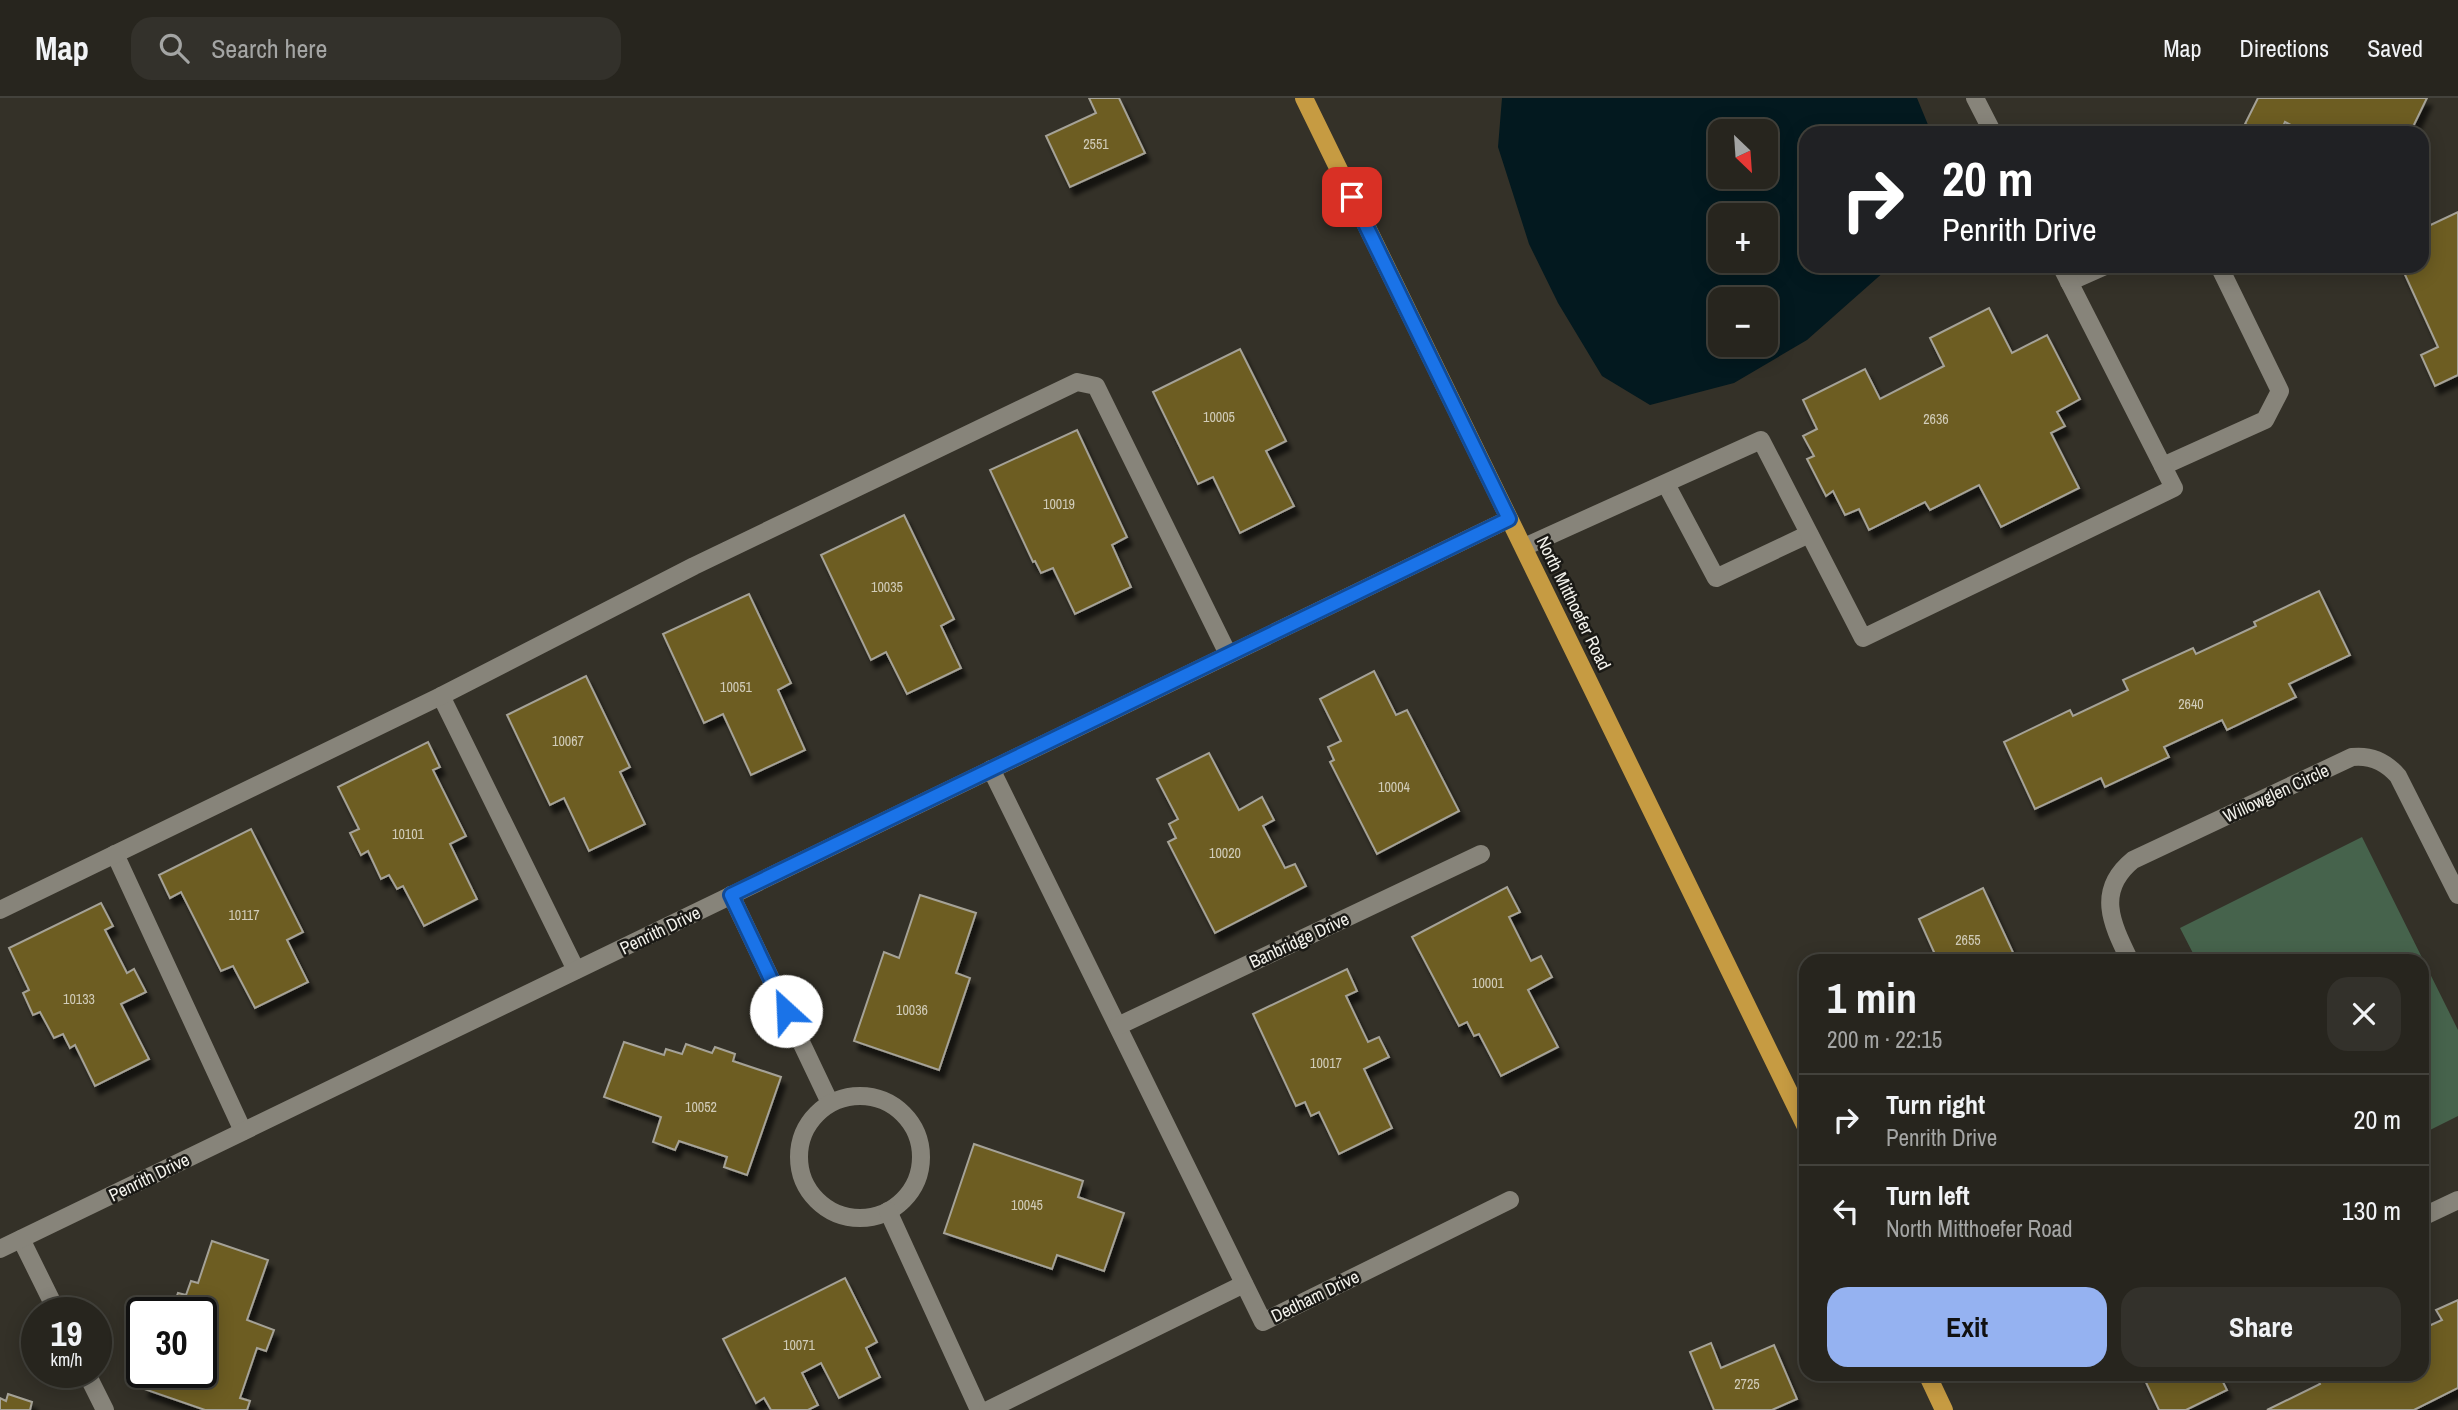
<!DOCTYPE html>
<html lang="en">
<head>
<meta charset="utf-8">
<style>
  :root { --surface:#27251e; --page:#33312b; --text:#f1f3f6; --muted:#a4a5a4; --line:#43423c; --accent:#95b2f1 }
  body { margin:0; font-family:"Archivo Narrow",sans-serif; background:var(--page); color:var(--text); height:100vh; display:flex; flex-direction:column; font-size:26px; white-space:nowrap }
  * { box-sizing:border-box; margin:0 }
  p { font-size:23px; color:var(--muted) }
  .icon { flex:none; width:38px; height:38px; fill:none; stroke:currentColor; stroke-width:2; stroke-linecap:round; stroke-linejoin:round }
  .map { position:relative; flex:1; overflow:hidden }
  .panel { position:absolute; left:1799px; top:856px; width:630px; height:427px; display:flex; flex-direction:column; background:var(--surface); border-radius:21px; box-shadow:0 4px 18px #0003,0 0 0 2px var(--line) }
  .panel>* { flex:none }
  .banner { position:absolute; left:1799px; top:28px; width:630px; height:147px; border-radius:21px; box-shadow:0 4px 18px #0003,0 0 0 2px var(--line); background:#202124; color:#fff; overflow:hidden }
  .needle { width:46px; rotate:155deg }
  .tools { position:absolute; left:1708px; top:21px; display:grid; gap:14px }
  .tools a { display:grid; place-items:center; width:70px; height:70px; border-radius:14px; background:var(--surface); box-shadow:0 4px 18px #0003,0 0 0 2px var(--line); font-size:35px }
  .speed { position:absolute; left:21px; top:1199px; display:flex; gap:14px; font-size:35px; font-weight:700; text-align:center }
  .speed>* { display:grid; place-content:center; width:91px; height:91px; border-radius:50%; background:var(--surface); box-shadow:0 4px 18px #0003,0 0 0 2px var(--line); line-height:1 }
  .speed small { font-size:18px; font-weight:400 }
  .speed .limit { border:4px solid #111; border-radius:10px; background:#fff; color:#111 }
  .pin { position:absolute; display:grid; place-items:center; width:60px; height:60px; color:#fff; margin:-30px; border-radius:14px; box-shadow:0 4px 10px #0006 }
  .me { position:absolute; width:77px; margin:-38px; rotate:335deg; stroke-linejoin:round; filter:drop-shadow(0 0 5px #0008) }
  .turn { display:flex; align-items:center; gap:24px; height:147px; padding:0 28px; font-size:32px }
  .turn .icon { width:91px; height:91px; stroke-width:2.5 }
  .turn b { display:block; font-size:49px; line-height:60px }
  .round { display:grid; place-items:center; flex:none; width:74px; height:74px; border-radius:21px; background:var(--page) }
  .summary { display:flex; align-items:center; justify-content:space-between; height:119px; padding:0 28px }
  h1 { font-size:42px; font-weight:800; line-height:52px }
  .primary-button { display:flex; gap:14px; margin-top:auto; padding:14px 28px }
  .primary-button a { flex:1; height:80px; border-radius:21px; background:var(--accent); color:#111; font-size:28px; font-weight:800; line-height:80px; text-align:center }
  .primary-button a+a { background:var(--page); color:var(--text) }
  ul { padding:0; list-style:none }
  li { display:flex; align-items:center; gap:21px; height:91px; padding:0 28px; border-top:2px solid var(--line) }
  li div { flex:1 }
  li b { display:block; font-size:26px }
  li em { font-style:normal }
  header { display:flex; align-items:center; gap:42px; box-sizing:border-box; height:98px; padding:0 35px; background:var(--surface); border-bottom:2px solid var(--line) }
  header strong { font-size:33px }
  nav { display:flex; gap:38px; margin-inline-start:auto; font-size:24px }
  .search { width:490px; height:63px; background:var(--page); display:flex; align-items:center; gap:18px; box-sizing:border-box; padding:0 24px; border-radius:21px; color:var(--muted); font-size:26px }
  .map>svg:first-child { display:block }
  .green { fill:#46634c }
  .water { fill:#03191f; fill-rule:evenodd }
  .building { fill:#6d5d23; stroke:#a5a297; stroke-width:2; filter:url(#shadow) }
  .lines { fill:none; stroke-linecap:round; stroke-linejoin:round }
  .minor { stroke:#87847a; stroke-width:18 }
  .major { stroke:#c69b42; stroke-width:18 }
  .route-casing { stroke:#114b97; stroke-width:18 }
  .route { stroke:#1a73e8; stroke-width:12 }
  .labels { text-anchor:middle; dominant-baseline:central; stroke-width:5; stroke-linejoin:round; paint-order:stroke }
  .number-label { font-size:14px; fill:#d1ccb9 }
  .street-label { font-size:18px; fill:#f2f1eb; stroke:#1a1915 }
</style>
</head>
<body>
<header>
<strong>Map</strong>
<div class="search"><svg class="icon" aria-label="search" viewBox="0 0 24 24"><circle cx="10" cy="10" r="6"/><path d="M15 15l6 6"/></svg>Search here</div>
<nav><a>Map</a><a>Directions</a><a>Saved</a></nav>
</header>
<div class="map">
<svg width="2458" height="1312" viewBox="0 0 2458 1312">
  <defs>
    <filter id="shadow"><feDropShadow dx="4.5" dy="8" stdDeviation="2" flood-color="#0009"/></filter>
  </defs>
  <rect width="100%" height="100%" fill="#343128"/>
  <polygon class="green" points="2362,739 2458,932 2458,1018 2422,1036 2422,863 2197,863 2180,830"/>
  <path class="water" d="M 1502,0 L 1917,0 L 1931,34 L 1806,35 L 1806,168 L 1887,168 L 1885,173 L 1807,242 L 1734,285 L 1650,307 L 1602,278 L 1558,205 L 1529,146 L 1498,49 ZM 1720,33 L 1766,33 L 1766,79 L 1720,79 ZM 1720,117 L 1766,117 L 1766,163 L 1720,163 ZM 1720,201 L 1766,201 L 1766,247 L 1720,247 Z"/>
  <g class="building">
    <polygon points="1089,0 1119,0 1145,55 1070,89 1046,38 1096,15"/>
    <polygon points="2258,0 2427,0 2410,35 2306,35 2285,24 2280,35 2265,35 2245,26"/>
    <polygon points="2458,114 2458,277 2435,288 2421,257 2438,249 2401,168 2422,168 2422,131"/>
    <polygon points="1989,210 2012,255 2047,237 2080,301 2057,314 2065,328 2051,335 2079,390 2001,429 1979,387 1930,412 1925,404 1869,432 1859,411 1845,417 1833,393 1826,398 1807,361 1814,358 1803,338 1817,331 1803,302 1865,271 1880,301 1944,268 1930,240"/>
    <polygon points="1240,251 1286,343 1266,353 1294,408 1240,435 1213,379 1198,386 1153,294"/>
    <polygon points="1077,332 1127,439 1112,447 1131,489 1075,516 1053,470 1041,475 1035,463 1033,464 990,372"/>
    <polygon points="904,417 954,521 941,528 961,570 907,596 886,554 871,562 821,457"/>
    <polygon points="2319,493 2350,557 2289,586 2296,599 2227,632 2222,622 2164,649 2169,659 2105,689 2101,680 2035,711 2004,644 2070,612 2073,618 2128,592 2123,582 2193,550 2196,556 2256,528 2254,524"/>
    <polygon points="749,496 791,585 778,592 805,652 751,677 723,616 704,625 663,536"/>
    <polygon points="1374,573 1396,617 1407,612 1459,713 1377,756 1330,664 1334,662 1328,649 1341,643 1320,601"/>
    <polygon points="586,578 630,669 620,674 645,726 589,753 564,700 550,707 507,617"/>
    <polygon points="428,644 440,669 433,672 466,738 450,746 477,801 424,828 403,788 397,791 389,777 381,781 368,753 361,757 350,735 359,731 338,689"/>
    <polygon points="1209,655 1239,712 1262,699 1274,722 1263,728 1285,770 1295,766 1306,788 1215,835 1168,744 1176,740 1169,726 1178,721 1157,681"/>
    <polygon points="251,731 303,834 287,842 308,884 255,910 233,868 221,873 181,794 170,800 159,777"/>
    <polygon points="1507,789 1520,814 1509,819 1531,863 1541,858 1552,879 1528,892 1558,949 1501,978 1479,936 1474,938 1467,924 1459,928 1412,839"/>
    <polygon points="1983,790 2017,863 1938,863 1919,821"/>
    <polygon points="920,797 976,815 956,875 970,880 939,972 854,943 884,854 899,860"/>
    <polygon points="101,805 113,828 105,832 127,875 134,871 146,894 121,906 149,961 95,988 75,947 70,950 63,936 54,940 40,914 33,917 23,895 29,892 9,850"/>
    <polygon points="1347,871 1357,893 1346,898 1368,944 1379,939 1389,959 1364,971 1392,1030 1339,1056 1319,1014 1311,1018 1305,1004 1296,1008 1253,916"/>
    <polygon points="624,944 664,957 666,951 682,956 686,946 712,955 715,949 735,956 733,963 781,979 747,1077 724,1069 727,1059 679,1043 675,1052 653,1044 661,1019 604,999"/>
    <polygon points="974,1046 1083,1083 1078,1099 1124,1115 1104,1173 1057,1157 1052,1171 944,1135"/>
    <polygon points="212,1143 268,1162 247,1222 274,1232 266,1253 257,1250 240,1300 250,1303 247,1312 205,1312 144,1291 150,1274 201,1274 201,1214 171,1214 178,1195 186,1197 191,1183 198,1185"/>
    <polygon points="845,1180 877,1244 866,1250 880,1279 839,1300 821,1265 802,1275 818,1307 808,1312 771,1312 764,1300 756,1305 723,1241"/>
    <polygon points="2458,1202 2458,1290 2414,1312 2267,1312 2320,1286 2316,1276 2422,1276 2422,1231 2442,1222 2436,1212"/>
    <polygon points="1711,1245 1721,1270 1774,1247 1797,1301 1772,1312 1714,1312 1690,1254"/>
    <polygon points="2142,1276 2219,1276 2227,1292 2186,1312 2159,1312"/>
    <polygon points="8,1296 32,1304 30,1312 0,1312 0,1300 6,1303"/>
  </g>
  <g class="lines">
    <g class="minor">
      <polyline points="1975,0 1993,35"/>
      <polyline points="2069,184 2105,168"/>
      <polyline points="2163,368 2265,322 2280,293 2219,168"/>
      <polyline points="1666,386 1716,480 1809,436"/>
      <polyline points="1524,449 1761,342 1863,540 2174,390 2061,168"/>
      <polyline points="441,598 576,872"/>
      <polyline points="991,671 1263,1224 1510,1102"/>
      <polyline points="115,756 243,1033"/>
      <polyline points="731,797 830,1005"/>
      <polyline points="0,812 441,598 694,468 1077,284 1096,288 1228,556"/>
      <path d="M 2130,863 C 2112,826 2095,793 2133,762 L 2352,659 C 2370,657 2386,664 2398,678 L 2458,797"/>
      <polyline points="1118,928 1481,756"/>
      <circle cx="860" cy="1059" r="61"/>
      <polyline points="888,1113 979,1312"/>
      <polyline points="2422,1119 2458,1102"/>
      <polyline points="21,1141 57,1214"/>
      <polyline points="0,1151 1509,421"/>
      <polyline points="86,1274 105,1312"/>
      <polyline points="988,1312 1244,1186"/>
    </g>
    <g class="major">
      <polyline points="1304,0 1806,1029"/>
      <polyline points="1927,1276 1944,1312"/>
    </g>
  </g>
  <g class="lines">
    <g class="route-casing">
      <polyline id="route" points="786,913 731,797 1509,421 1352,99"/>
    </g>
    <use href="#route" class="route"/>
  </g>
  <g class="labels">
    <g class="number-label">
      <text x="1096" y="46">2551</text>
      <text x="1219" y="319">10005</text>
      <text x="1936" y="321">2636</text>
      <text x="1059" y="406">10019</text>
      <text x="887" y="489">10035</text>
      <text x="736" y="589">10051</text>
      <text x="2191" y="606">2640</text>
      <text x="568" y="643">10067</text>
      <text x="1394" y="689">10004</text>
      <text x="408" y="736">10101</text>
      <text x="1225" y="755">10020</text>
      <text x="244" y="817">10117</text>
      <text x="1968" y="842">2655</text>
      <text x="1488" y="885">10001</text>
      <text x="79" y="901">10133</text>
      <text x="912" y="912">10036</text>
      <text x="1326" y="965">10017</text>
      <text x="701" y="1009">10052</text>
      <text x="1027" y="1107">10045</text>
      <text x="799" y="1247">10071</text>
      <text x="1747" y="1286">2725</text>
    </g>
    <g class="street-label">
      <text transform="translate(1574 505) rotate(64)">North Mitthoefer Road</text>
      <text transform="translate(2276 695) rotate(-25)">Willowglen Circle</text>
      <text transform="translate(660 832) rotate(-26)">Penrith Drive</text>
      <text transform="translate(1299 842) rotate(-25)">Banbridge Drive</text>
      <text transform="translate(149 1079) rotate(-26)">Penrith Drive</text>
      <text transform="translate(1315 1198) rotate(-26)">Dedham Drive</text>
    </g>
  </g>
</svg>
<div class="tools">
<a><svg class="needle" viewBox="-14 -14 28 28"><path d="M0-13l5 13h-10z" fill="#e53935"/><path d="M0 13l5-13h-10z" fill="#a4a5a4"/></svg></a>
<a>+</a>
<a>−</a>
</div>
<div class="speed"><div>19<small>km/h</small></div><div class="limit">30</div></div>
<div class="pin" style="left:1352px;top:99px;background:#d93025"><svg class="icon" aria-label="arrive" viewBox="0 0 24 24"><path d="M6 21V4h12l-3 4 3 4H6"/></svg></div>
<svg class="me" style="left:786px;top:913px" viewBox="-20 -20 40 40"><circle r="19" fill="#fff"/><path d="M0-13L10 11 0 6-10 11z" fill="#1a73e8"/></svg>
<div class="banner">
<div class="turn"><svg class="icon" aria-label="right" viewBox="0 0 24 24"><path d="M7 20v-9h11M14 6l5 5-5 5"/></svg><div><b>20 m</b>Penrith Drive</div></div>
</div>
<section class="panel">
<div class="summary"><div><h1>1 min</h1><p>200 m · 22:15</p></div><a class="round"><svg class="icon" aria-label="close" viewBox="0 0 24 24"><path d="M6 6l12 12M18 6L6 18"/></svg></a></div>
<ul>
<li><svg class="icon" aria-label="right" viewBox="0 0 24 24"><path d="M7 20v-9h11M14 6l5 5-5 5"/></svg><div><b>Turn right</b><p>Penrith Drive</p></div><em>20 m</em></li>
<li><svg class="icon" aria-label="left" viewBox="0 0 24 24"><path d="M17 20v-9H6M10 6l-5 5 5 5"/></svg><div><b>Turn left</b><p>North Mitthoefer Road</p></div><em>130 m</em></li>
</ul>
<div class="primary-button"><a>Exit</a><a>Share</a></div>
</section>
</div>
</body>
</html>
